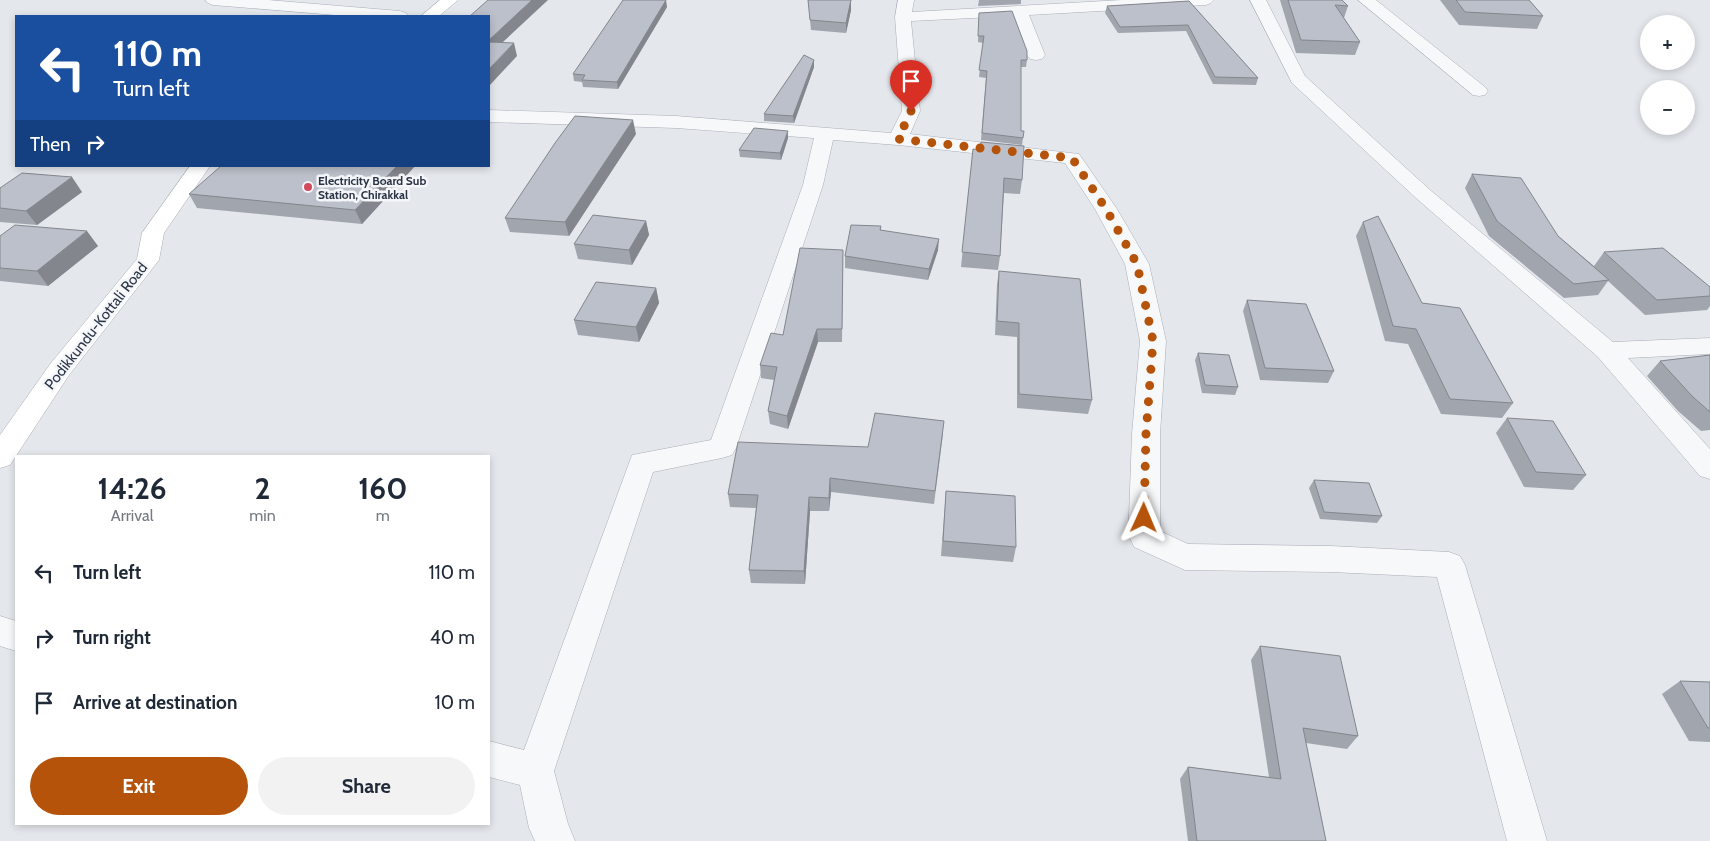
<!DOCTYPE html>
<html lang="en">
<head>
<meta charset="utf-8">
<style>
  :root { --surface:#fff; --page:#f2f2f3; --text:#1f2937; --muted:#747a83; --accent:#b45309 }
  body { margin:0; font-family:Cabin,sans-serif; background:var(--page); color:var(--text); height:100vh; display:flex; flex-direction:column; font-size:19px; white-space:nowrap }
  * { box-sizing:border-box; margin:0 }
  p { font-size:16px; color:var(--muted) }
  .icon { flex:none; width:28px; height:28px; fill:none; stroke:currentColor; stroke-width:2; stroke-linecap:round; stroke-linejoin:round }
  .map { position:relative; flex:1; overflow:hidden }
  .side { position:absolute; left:15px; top:455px; width:475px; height:370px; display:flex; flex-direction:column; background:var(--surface); border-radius:0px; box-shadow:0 2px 8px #0003 }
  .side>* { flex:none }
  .guide { position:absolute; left:15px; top:15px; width:475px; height:152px; border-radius:0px; box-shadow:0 2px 8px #0003; background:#1a4fa0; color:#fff; overflow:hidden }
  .buttons { position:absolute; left:1640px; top:15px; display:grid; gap:10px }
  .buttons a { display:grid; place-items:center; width:55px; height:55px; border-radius:50%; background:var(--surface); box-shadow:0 2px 8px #0003; font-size:25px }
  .pin { position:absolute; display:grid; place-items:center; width:42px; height:42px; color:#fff; margin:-51px -21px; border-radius:50% 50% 50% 0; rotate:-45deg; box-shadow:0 0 5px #0007 }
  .pin .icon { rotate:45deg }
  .me { position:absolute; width:55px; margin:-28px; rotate:1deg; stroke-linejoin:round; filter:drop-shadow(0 0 4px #0008) }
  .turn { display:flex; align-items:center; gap:18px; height:105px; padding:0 15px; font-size:22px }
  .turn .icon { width:65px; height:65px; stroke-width:2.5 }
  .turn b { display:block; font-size:35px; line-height:42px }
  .then { display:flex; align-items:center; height:48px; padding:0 15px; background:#0003; gap:10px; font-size:19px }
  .eta { display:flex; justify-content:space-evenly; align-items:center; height:85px; text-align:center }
  .eta b { font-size:30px; font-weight:700; line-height:35px }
  .primary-button { display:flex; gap:10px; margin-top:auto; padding:10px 15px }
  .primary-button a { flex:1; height:58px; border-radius:30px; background:var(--accent); color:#fff; font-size:20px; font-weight:700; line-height:58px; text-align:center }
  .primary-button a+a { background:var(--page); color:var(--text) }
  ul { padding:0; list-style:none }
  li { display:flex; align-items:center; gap:15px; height:65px; padding:0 15px }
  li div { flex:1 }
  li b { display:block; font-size:19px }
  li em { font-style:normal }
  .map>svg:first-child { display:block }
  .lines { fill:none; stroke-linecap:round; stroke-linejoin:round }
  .minor-casing { stroke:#a9aeb7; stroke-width:1 }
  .secondary-casing { stroke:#a9aeb7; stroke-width:1 }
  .minor { fill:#f7f8fa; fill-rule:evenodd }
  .secondary { fill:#fff; fill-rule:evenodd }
  .wall { fill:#a1a5ae }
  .shaded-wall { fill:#83868d }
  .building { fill:#bbc0ca; stroke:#83868d }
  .route { stroke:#b45309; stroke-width:9; stroke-dasharray:0 16.2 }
  .poi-dot { fill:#d1495b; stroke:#f4f6f9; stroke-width:2 }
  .labels { text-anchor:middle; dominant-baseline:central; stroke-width:5; stroke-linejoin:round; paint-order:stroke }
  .far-poi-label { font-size:12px; font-weight:bold; fill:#2b3445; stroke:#f4f6f9; text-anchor:start }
  .street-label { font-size:15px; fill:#2b3445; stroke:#f4f6f9 }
</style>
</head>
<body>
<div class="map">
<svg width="1710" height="841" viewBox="0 0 1710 841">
  <rect width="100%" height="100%" fill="#e4e7ec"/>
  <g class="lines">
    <g class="minor-casing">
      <g id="minor">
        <polygon points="205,0 268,0 400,11 406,13 408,16 347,16 213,5 208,3"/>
        <polygon points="898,0 914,0 912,12 1122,0 1214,0 1211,3 1206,5 1029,15 1045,55 1042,59 1036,60 1030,59 1027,55 1013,16 911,21 920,111 910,134 1079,154 1117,209 1149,264 1166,341 1160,434 1160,531 1188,544 1331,546 1449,552 1460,556 1465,565 1547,841 1507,841 1437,577 1331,572 1185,570 1134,547 1130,538 1129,517 1132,434 1140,341 1125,264 1095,209 1065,163 898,145 833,140 823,185 736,448 732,455 722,458 653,472 554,771 568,824 575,841 535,841 529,828 520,785 489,777 489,741 524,750 632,455 711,440 803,185 814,138 676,128 489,122 489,110 676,116 891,133 902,111 895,17"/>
        <polygon points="1250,0 1266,0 1305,76 1430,190 1613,342 1710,338 1710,354 1628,358 1710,449 1710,479 1700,476 1598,357 1416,198 1292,83"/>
        <polygon points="1358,0 1376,0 1485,87 1488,91 1485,95 1479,96 1473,95"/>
        <polygon points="0,616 16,621 16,651 0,646"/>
      </g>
    </g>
    <g class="secondary-casing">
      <g id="secondary">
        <polygon points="440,0 458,0 439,16 421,16"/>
        <polygon points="190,166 210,166 164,233 159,260 69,375 10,465 0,468 0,435 51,363 137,259 142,233"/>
      </g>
    </g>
    <use href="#minor" class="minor"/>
    <use href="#secondary" class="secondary"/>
  </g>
  <g class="wall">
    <polygon points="808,0 851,0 851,10 846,33 811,30"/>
    <polygon points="979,0 1021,0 1021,4 978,6"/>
    <polygon points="1280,0 1342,0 1348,6 1344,18 1360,42 1355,55 1296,53"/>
    <polygon points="1440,0 1529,0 1543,16 1537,29 1459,25"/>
    <polygon points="1189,1 1258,78 1256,85 1213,84 1186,31 1118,33 1105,13 1107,6"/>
    <polygon points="667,7 618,89 583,87 582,82 574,81 573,74"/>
    <polygon points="979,13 1027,60 1026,67 1021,67 1021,131 1023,138 1022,145 981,140 986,78 979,77 983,43 978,42"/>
    <polygon points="814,60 814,67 794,123 764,121 764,114"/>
    <polygon points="788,131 788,138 781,160 740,157 739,150"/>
    <polygon points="636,134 569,236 510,232 505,218"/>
    <polygon points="973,149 1022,180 1020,194 1004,193 1000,256 998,270 961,267"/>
    <polygon points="415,166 362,224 197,208 189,194"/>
    <polygon points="1472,174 1558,236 1594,266 1604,252 1710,287 1710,306 1707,310 1645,315 1608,281 1598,295 1564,298 1489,236 1465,188"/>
    <polygon points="0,188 82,192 37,225 0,222"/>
    <polygon points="646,221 649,235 632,265 578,259 574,244"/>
    <polygon points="1363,222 1422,303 1513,403 1502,418 1441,414 1408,344 1385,341 1356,236"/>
    <polygon points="881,226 881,230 938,250 928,280 845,268 845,256"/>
    <polygon points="0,236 98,246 48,286 0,281"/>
    <polygon points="843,250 842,342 818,342 788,429 770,424 768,411 774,380 761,378 760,365 783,335"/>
    <polygon points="999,271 1092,400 1088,414 1017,408 1017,337 995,335 997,284"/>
    <polygon points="656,288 659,303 639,342 578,335 574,320"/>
    <polygon points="1247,300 1334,371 1328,383 1260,380 1243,311"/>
    <polygon points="1198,353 1238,387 1235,395 1202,393 1195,360"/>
    <polygon points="1710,355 1710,430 1701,431 1678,411 1647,376 1660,361"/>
    <polygon points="1507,418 1586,475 1573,490 1524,487 1496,433"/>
    <polygon points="943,434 934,504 831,492 829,511 810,511 805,584 751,583 749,570 756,508 730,507 728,494 868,447"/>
    <polygon points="1314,480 1382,516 1377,523 1320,519 1309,488"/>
    <polygon points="946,491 1016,547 1013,562 941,556"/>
    <polygon points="1260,646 1358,736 1347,749 1306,743 1326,841 1188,841 1180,779 1188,767 1269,777 1251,660"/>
    <polygon points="1680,681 1710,682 1710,742 1689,741 1662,694"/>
  </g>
  <g class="shaded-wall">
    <polygon points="532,0 548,0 490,54 489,49 489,40"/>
    <polygon points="666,0 667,7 618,89 617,82"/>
    <polygon points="851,0 851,10 846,33 846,23"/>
    <polygon points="514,43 517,56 489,86 489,69"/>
    <polygon points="814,60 814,67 794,123 793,116"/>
    <polygon points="633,120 636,134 569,236 565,222"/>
    <polygon points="788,131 788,138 781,160 780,153"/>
    <polygon points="397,166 415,166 362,224 355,210"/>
    <polygon points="72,177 82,192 37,225 26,211"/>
    <polygon points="646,221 649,235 632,265 629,250"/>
    <polygon points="87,231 98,246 48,286 37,271"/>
    <polygon points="939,239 938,250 928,280 929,269"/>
    <polygon points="656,288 659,303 639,342 636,327"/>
    <polygon points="817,329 818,342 788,429 787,416"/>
    <polygon points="830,478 831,492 829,511 829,498"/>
    <polygon points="809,497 810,511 805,584 804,571"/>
  </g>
  <g class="building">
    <polygon points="488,0 532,0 489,40 489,16 470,16"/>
    <polygon points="623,0 666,0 617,82 582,80 585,75 573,74"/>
    <polygon points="808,0 851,0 846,23 810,20"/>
    <polygon points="1288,0 1342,0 1348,6 1335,5 1360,42 1301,40"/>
    <polygon points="1456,0 1529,0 1543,16 1465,12"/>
    <polygon points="1189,1 1258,78 1215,77 1188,25 1120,27 1107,6"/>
    <polygon points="1012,11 1027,51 1027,60 1021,60 1021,131 1024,131 1023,138 982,133 987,71 979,70 984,36 978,36 979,13"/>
    <polygon points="489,42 514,43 489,69"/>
    <polygon points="804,55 814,60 793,116 764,114"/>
    <polygon points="575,116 633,120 565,222 505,218 555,143"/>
    <polygon points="754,128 788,131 780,153 739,150"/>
    <polygon points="981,142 1024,146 1022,180 1004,178 1000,256 962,252 973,149 980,150"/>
    <polygon points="221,166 397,166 355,210 189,194"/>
    <polygon points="22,173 72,177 26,211 0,208 0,188"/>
    <polygon points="1472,174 1521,178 1558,236 1609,280 1574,284 1497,221"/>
    <polygon points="593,215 646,221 629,250 574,244"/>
    <polygon points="1378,216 1422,303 1460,308 1513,403 1450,399 1416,329 1393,326 1363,222"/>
    <polygon points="15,225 87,231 37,271 0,268 0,236"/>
    <polygon points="851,225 881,226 880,230 939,239 929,269 845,256"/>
    <polygon points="800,248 843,250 842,329 817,329 787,416 768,411 777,367 760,365 771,333 783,335"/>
    <polygon points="1663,248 1710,287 1710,296 1657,300 1604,252"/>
    <polygon points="999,271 1080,279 1092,400 1019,394 1019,323 997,321"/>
    <polygon points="596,282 656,288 636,327 574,320"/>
    <polygon points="1247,300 1306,304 1334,371 1265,368"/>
    <polygon points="1198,353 1229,355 1238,387 1205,385"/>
    <polygon points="1710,355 1710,412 1692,396 1660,361"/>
    <polygon points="875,413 944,421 935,491 830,478 829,498 809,497 804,571 749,570 758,495 728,494 738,442 868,447"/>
    <polygon points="1507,418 1553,421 1586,475 1536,472"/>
    <polygon points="1314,480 1369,483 1382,516 1324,512"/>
    <polygon points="946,491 1015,496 1016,547 943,541"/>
    <polygon points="1260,646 1340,656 1358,736 1303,728 1326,841 1197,841 1188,767 1281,779"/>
    <polygon points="1680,681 1710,682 1710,728 1708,728"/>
  </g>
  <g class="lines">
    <polyline class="route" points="911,111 898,139 1072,158 1106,209 1137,264 1153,341 1146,434 1144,518"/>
  </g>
  <circle class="poi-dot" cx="308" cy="187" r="5"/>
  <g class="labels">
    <g class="far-poi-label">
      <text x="318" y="180">Electricity Board Sub<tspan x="318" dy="14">Station, Chirakkal</tspan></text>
    </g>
    <g class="street-label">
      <text transform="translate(96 326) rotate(-52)">Podikkundu-Kottali Road</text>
    </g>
  </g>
</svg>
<div class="buttons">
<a>+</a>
<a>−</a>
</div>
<div class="pin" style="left:911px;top:111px;background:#d93025"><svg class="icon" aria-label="arrive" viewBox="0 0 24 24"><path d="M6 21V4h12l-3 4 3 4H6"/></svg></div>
<svg class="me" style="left:1144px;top:518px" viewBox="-20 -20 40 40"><path d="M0-17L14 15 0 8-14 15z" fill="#b45309" stroke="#fff" stroke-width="4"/></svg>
<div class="guide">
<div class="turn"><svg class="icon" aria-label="left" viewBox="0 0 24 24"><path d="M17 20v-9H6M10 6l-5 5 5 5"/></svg><div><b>110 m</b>Turn left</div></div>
<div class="then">Then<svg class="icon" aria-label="right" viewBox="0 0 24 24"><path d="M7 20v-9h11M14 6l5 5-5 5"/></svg></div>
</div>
<section class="side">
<div class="eta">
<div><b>14:26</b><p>Arrival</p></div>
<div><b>2</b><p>min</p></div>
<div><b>160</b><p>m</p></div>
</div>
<ul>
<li><svg class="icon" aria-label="left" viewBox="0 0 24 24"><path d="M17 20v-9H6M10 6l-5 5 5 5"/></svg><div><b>Turn left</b></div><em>110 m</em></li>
<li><svg class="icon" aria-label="right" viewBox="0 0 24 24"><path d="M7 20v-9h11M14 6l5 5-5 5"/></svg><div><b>Turn right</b></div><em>40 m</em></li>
<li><svg class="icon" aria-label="arrive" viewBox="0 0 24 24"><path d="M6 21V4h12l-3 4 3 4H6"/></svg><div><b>Arrive at destination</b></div><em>10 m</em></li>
</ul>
<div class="primary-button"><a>Exit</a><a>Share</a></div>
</section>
</div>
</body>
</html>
